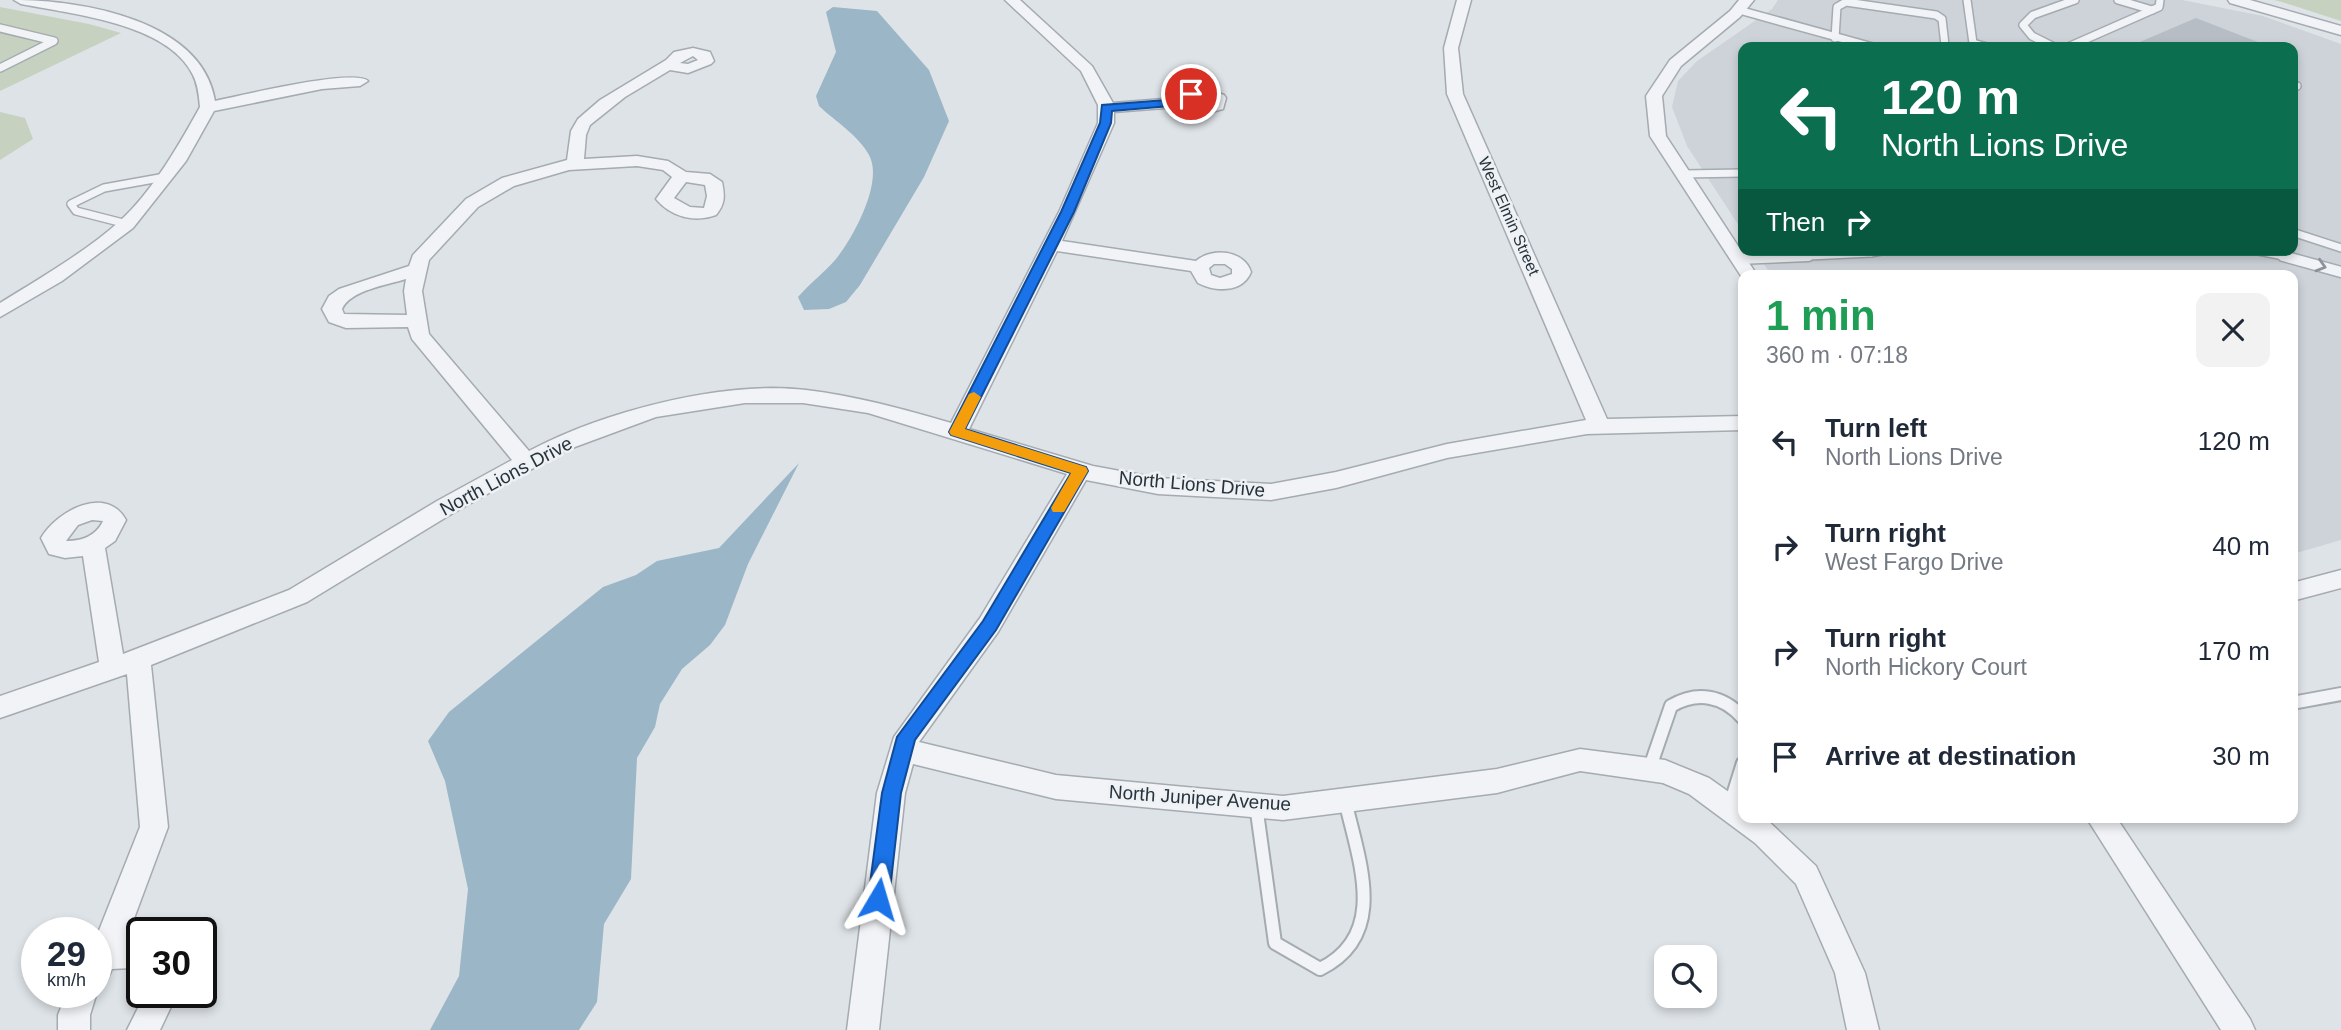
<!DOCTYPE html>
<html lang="en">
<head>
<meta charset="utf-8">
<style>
  :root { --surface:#fff; --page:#f2f2f3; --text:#1f2937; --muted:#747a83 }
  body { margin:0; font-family:Arial,sans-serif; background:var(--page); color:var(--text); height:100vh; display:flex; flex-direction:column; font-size:26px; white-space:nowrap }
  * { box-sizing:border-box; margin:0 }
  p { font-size:23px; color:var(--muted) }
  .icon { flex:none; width:38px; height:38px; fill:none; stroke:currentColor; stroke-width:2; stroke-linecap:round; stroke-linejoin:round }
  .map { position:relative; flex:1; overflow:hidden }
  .drawer { position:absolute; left:1738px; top:270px; width:560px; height:553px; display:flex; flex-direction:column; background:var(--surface); border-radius:14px; box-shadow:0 4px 10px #0003 }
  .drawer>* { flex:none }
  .guide { position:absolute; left:1738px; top:42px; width:560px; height:214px; border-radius:14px; box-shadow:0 4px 10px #0003; background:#0b6e4f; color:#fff; overflow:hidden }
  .tools { position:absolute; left:1654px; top:945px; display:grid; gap:14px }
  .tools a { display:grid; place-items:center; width:63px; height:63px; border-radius:14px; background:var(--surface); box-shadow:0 4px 10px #0003; font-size:35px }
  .speed { position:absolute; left:21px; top:917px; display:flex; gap:14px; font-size:35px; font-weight:700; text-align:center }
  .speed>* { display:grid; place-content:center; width:91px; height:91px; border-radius:50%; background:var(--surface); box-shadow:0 4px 10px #0003; line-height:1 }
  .speed small { font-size:18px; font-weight:400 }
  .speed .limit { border:4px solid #111; border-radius:10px; background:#fff; color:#111 }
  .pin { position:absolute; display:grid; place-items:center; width:60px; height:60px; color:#fff; margin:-30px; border:4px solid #fff; border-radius:50%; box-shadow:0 2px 7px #0007 }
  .me { position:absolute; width:77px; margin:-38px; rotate:7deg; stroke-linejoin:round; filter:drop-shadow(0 0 5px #0008) }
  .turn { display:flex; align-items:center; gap:24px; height:147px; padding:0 28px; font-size:32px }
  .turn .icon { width:91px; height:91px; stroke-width:2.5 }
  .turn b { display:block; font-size:49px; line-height:60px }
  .then { display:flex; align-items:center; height:66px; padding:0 28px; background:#0003; gap:14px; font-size:26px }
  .round { display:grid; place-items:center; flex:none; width:74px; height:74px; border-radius:14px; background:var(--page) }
  .head { display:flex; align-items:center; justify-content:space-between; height:119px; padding:0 28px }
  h1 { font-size:42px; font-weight:800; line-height:52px; color:#1e9e55 }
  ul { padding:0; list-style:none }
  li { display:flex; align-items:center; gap:21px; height:105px; padding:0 28px }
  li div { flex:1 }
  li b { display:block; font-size:26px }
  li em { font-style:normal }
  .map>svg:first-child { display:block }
  .built { fill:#cdd3d9 }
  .green { fill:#c7d1c0 }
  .water { fill:#9bb6c6 }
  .building { fill:#b6bdc4 }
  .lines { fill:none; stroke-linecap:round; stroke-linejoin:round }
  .lane-far2-casing { stroke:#a4abb1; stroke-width:10 }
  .lane-far1-casing { stroke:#a4abb1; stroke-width:13 }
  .lane-casing { stroke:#a4abb1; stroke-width:16 }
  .street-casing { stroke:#a4abb1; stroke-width:3 }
  .lane-far2 { stroke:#f1f3f6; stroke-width:7 }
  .lane-far1 { stroke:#f1f3f6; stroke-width:10 }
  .lane { stroke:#f1f3f6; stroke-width:12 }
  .street { fill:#f1f3f6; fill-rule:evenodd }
  .oneway { stroke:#8c939a }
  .route { fill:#1a73e8; stroke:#114b97; stroke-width:2 }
  .slow { fill:#f59e0b }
  .labels { text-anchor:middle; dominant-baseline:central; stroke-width:5; stroke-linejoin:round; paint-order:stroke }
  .far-street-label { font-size:16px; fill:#28333d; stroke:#eef2f5 }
  .street-label { font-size:19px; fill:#28333d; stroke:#eef2f5 }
</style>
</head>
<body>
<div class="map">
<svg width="2341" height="1030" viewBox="0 0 2341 1030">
  <rect width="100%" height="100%" fill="#dee3e7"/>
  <polygon class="built" points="1778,0 2182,0 2263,16 2341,44 2341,540 2293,554 2292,275 1771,275 1755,250 2292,250 2292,47 1743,47 1743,232 1687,146 1672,107 1678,81 1697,61 1772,9"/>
  <g class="green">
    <polygon points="2274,0 2341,0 2341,21 2282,2"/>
    <polygon points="0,7 89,24 121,33 0,91"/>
    <polygon points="0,112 25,118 33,139 0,160"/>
  </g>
  <g class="water">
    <path d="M 833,7 L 877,11 L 929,70 L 949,121 L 924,177 L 860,285 L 846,302 L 829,309 L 804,310 L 798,297 C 810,283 825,272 836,259 C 853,238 884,182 869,155 C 859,136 835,121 819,106 L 816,96 L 836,52 L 826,12 Z"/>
    <polygon points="799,463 748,564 725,625 710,645 682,669 660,704 655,727 637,758 631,879 604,924 597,1002 579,1030 430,1030 459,976 468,889 445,781 428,741 449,712 603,587 636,575 657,561 719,548"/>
  </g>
  <polygon class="building" points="2196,18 2268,46 2268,47 2128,47"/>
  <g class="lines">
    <g class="lane-far2-casing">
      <g id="lane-far2">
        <polyline points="1967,0 1973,43 1970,47"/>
        <polyline points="2118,0 2152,10"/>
        <polyline points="1739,10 1873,47"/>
        <polyline points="0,28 54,41 0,68"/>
        <polyline points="1835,38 1837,7 1846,2 1936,15 1942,19 1945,45 1941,47"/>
        <polyline points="1973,43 1987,47"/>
        <polyline points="2054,47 2032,36 2023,25 2033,15 2075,0"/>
        <polyline points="2068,47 2159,7 2160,0"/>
        <polyline points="2292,85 2297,86"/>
        <polyline points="1683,174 1743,173"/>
        <polyline points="127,224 76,211 71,204 104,188 165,177"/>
        <polyline points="2292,232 2341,248"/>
        <polyline points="2253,250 2293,258"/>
        <polyline points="1871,253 1887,250"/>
        <polyline points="1769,258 1871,253 1873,250"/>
      </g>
    </g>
    <g class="lane-far1-casing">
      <g id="lane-far1">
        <polyline points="2283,256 2341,272"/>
        <polyline points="1738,259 1808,256"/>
      </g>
    </g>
    <g class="lane-casing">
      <g id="lane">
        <polyline points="2292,703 2341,694"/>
        <path d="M 1649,770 L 1671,706 C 1697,691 1723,695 1743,718"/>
        <path d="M 1256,805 L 1275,943 L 1320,969 C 1390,935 1358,859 1345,800"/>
        <polyline points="1729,808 1743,763"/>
      </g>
    </g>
    <g class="street-casing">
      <g id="street">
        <path d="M 14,0 C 82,0 202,20 215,101 C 239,96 354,68 368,81 L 360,86 L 322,89 L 214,111 L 186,161 L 133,228 L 62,281 L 0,317 L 0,303 C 40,278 84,253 120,221 C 152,192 179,145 200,107 C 199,96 198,85 193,75 C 168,23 71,14 21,4 Z"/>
        <path d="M 1005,0 L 1020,0 L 1092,66 L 1113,103 L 1176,98 L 1200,87 L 1224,95 L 1226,98 L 1223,109 L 1197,116 L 1177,107 L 1114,112 L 1114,123 L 1062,241 L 1196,261 C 1212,247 1244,250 1251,272 C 1243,293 1215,292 1198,283 L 1191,271 L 1057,251 L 969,429 L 1093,466 L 1158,478 L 1271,484 L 1336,472 L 1447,444 L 1586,420 L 1447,94 L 1444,48 L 1457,0 L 1471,0 L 1458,48 L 1463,94 L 1607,419 L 1743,416 L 1743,430 L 1587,434 L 1447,458 L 1336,488 L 1271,500 L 1158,494 L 1086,480 L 998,632 L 919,742 L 1056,775 L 1283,796 L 1497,769 L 1580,749 L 1665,760 L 1709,778 L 1743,802 L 1743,817 L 1764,817 L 1816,866 L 1865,973 L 1879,1030 L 1847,1030 L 1835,973 L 1796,884 L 1755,843 L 1689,794 L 1663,783 L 1580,771 L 1497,793 L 1283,820 L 1056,799 L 913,764 L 905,793 L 879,1030 L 847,1030 L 877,793 L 894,737 L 980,618 L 1067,474 L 868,413 L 803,403 L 745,403 L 656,417 L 564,451 L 453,513 L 307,602 L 151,665 L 168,827 L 126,940 L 142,943 L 142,972 L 132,968 L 112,969 L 107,980 L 96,985 L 96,938 L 140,827 L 127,674 L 0,718 L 0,696 L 99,662 L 83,556 L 65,558 L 49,554 L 41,538 C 57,511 106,484 126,520 L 115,541 L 105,548 L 123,654 L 289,590 L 437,501 L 512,460 L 412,339 L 408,327 L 346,328 L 329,322 L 322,309 L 329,296 L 339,289 L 409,266 L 413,255 L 466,199 L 502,178 L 567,160 L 571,131 L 578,119 L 600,100 L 666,60 L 674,52 L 693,48 L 710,52 L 714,61 L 711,64 L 688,73 L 670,70 L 625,97 L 590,125 L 586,135 L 584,159 L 637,156 L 668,161 L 686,172 L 710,174 L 722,182 C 725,196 725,204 716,215 C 695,223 671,217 656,199 L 672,177 L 663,170 L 637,166 L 569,170 L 514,186 L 478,207 L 429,260 L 422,291 L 429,334 L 529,451 C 602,412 723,380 806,390 C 856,396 903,409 951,423 L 1059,212 L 1098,123 L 1098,105 L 1081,71 ZM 693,56 L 698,60 L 688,64 L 680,63 ZM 1201,97 L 1210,100 L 1209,103 L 1198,106 L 1191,103 ZM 686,182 L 705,185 L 707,196 L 704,208 L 690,207 L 674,198 ZM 1214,264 L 1225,264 L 1232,269 L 1232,274 L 1220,278 L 1211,275 L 1209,268 ZM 406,279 L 404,291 L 407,315 L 344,314 L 342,309 C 350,290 388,285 406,279 ZM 92,520 L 103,521 C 96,536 82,541 66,541 L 78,525 Z"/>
        <polygon points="1739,0 1754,0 1740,17 1681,66 1662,96 1666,136 1757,275 1743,275 1743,279 1650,136 1646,96 1670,60 1730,11"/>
        <polygon points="2228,0 2250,0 2341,26 2341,35 2230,3"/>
        <polygon points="2341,570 2341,588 2292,601 2292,583"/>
        <polygon points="2086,817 2116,817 2250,1019 2255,1030 2221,1030"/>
        <polygon points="96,989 97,992 90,1015 90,1030 58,1030 58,1015 67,992 96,992"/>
        <polygon points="146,992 178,992 160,1030 127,1030"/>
      </g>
    </g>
    <use href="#lane-far2" class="lane-far2"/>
    <use href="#lane-far1" class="lane-far1"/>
    <use href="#lane" class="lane"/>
    <use href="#street" class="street"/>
  </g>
  <defs><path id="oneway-chevron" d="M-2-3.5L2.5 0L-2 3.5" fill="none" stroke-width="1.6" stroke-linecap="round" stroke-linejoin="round" transform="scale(1.75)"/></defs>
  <use class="oneway" href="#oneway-chevron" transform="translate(2321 266) rotate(17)"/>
  <polygon class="route" points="1191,90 1197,94 1182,105 1112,111 1111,123 1074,212 965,429 1086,467 1088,471 996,630 915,740 901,793 889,899 886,905 878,908 871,905 868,899 882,793 897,737 983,621 1071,473 951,435 949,432 1061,212 1100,123 1102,105 1179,99"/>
  <polygon class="slow" points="974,392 981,397 965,429 1086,467 1088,471 1064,512 1053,512 1051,508 1071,473 951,435 949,432 969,394"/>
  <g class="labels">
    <g class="far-street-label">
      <text transform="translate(1509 216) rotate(66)">West Elmin Street</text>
    </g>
    <g class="street-label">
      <text transform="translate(506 476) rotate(-28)">North Lions Drive</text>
      <text transform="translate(1192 484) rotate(5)">North Lions Drive</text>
      <text transform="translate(1200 798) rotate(4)">North Juniper Avenue</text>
    </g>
  </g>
</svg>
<div class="tools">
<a><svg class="icon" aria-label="search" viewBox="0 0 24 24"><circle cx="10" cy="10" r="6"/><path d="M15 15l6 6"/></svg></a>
</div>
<div class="speed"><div>29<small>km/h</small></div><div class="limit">30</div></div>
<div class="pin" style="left:1191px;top:94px;background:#d93025"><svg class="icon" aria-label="arrive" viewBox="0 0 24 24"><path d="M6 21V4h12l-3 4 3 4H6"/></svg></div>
<svg class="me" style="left:878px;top:899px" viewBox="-20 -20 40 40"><path d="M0-17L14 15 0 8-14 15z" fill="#1a73e8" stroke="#fff" stroke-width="4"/></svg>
<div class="guide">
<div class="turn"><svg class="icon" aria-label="left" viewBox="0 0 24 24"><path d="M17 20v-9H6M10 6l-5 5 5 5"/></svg><div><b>120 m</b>North Lions Drive</div></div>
<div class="then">Then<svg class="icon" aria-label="right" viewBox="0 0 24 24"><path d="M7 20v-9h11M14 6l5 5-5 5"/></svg></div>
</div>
<section class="drawer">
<div class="head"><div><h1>1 min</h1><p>360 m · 07:18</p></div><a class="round"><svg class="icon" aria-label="close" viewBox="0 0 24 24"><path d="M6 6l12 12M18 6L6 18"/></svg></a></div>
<ul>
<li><svg class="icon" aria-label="left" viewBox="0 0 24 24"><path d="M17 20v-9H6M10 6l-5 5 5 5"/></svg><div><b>Turn left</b><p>North Lions Drive</p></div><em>120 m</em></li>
<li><svg class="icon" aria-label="right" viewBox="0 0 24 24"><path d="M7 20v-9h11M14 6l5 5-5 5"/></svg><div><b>Turn right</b><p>West Fargo Drive</p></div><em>40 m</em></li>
<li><svg class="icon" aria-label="right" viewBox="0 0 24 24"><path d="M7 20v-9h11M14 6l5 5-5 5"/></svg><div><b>Turn right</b><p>North Hickory Court</p></div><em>170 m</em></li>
<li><svg class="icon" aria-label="arrive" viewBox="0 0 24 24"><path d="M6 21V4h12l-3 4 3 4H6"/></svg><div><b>Arrive at destination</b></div><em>30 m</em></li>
</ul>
</section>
</div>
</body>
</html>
